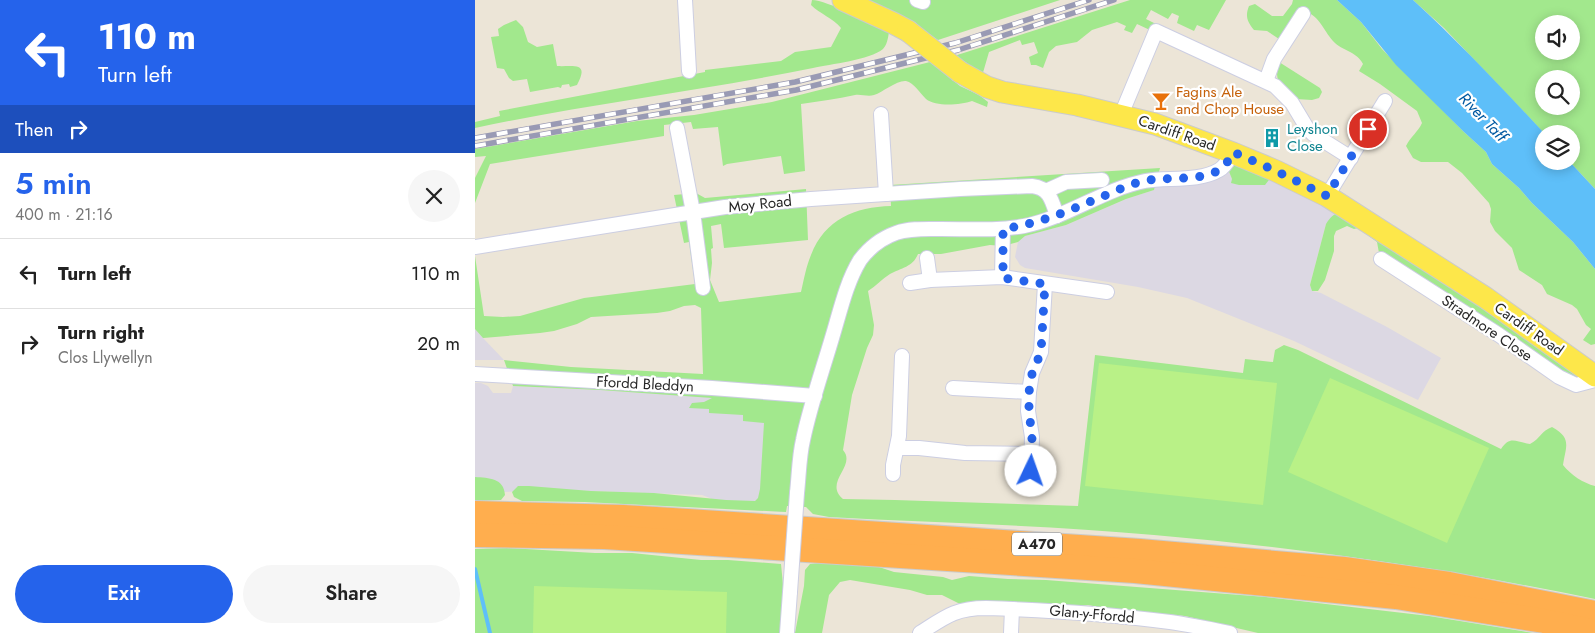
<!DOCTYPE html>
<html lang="en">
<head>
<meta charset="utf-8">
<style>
  :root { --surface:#fff; --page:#f6f6f6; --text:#222; --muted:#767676; --line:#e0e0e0; --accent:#2563eb }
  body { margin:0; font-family:Jost,sans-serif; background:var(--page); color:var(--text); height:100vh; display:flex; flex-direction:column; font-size:19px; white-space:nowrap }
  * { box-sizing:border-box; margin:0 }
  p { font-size:16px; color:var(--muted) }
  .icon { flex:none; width:28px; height:28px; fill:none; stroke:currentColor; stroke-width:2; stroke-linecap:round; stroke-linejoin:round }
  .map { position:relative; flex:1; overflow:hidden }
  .sheet { display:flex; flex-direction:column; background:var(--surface); width:475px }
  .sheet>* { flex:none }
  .top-card { background:#2563eb; color:#fff; overflow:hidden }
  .fabs { position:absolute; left:1060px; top:15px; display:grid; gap:10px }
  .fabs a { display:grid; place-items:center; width:45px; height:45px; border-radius:50%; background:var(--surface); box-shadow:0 2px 12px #0003; font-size:25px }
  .pin { position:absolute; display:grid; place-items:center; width:42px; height:42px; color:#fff; margin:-21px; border:2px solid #fff; border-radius:50%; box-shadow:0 1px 5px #0007 }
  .me { position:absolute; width:55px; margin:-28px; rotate:3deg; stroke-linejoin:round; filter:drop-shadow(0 0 4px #0008) }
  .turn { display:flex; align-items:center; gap:18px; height:105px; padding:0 15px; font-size:22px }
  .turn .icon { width:65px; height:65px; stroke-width:2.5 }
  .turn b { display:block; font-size:35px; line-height:42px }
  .then { display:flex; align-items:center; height:48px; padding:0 15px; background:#0003; gap:10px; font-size:19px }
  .round { display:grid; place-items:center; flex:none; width:52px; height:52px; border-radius:26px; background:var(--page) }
  .headline { display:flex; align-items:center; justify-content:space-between; height:85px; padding:0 15px }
  h1 { font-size:30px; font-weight:600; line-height:38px; color:var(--accent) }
  .primary-button { display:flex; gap:10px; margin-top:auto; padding:10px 15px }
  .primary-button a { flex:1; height:58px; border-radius:30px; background:var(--accent); color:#fff; font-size:20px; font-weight:600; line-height:58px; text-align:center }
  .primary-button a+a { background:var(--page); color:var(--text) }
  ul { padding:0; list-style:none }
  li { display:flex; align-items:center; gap:15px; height:70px; padding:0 15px; border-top:1px solid var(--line) }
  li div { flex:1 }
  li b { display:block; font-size:19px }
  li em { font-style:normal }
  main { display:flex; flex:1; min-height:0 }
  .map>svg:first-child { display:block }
  .industrial { fill:#dcd8e3 }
  .green { fill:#a2e88d; fill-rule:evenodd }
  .pitch { fill:#b9f187 }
  .water { fill:#5ebff9 }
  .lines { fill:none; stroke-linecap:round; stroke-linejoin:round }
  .stream { stroke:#5ebff9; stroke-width:4 }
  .street-casing { stroke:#cccee2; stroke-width:16 }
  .primary-casing { stroke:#cbcbcb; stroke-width:23 }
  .highway-casing { stroke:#cbcbcb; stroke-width:26 }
  .street { stroke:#fff; stroke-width:14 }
  .primary { stroke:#fde74a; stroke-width:21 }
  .highway { stroke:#ffae4e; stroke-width:24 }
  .rail-casing { stroke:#999ab4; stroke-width:5.5 }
  .rail { stroke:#fff; stroke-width:4; stroke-dasharray:11; stroke-linecap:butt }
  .street-bridge-casing { stroke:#cccee2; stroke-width:16; stroke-linecap:butt }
  .primary-bridge-casing { stroke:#cbcbcb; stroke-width:23; stroke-linecap:butt }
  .street-bridge { stroke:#fff; stroke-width:14 }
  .primary-bridge { stroke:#fde74a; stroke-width:21 }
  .route { stroke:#2563eb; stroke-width:9; stroke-dasharray:0 16.2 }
  .labels { text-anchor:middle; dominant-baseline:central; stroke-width:4.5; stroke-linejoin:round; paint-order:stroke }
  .shield { fill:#fff; stroke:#686868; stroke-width:1 }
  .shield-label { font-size:14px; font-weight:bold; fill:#272727 }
  .food-label { font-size:15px; fill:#c56008; stroke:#fff; text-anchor:start }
  .culture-label { font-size:15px; fill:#0d838f; stroke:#fff; text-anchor:start }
  .street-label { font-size:15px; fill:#272727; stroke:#fff }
  .water-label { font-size:16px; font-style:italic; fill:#0159a1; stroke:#fff }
</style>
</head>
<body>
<main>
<section class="sheet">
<div class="top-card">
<div class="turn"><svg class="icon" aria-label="left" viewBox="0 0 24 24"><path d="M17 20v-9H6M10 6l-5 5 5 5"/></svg><div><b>110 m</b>Turn left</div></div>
<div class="then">Then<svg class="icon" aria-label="right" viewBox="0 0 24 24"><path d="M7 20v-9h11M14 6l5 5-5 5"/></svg></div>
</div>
<div class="headline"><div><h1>5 min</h1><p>400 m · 21:16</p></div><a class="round"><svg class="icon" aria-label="close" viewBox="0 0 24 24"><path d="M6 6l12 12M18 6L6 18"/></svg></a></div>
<ul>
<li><svg class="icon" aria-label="left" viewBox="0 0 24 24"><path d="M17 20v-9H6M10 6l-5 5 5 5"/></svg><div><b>Turn left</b></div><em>110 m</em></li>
<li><svg class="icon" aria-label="right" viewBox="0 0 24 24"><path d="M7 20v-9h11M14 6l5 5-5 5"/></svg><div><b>Turn right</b><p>Clos Llywellyn</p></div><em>20 m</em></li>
</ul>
<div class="primary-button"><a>Exit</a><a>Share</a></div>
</section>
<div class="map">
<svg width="1120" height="633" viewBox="0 0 1120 633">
  <rect width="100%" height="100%" fill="#ece5d7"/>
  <g class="industrial">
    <polygon points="751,164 757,179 789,185 801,171 871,208 851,224 835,285 837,291 846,293 912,327 966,358 943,400 819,341 712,298 663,287 550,268 545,265 540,257 543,242 550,236 591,225 651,199 679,190 682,179"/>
    <polygon points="0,329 8,338 29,360 0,360"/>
    <polygon points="0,383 6,383 13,386 18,393 36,393 38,386 125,390 311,402 317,443 311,512 258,509 245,506 235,498 227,495 87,490 0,493"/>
  </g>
  <g class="green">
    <path d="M 337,0 C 352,0 397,24 414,32 C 413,38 412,45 408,49 C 395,60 355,64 338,68 C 226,91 112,104 0,128 L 0,122 L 25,116 L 24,111 L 230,72 L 230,70 L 306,61 L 320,52 L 356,47 L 366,28 C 358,18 345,14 336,5 Z"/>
    <polygon points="387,0 585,0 463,40 434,20"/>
    <polygon points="655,0 751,0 734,30 722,25 719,31 702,23 704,16 697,13 693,19 676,10 671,19 681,24 677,31 662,24 657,33 649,30 651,26 642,22 617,30 602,42 581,46 574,52 568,68 561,65 556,65 554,57 563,53 559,42 547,45 545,40 514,52 507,76 479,56"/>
    <path d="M 818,0 L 862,0 L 886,22 L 907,49 L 989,132 L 1011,152 L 1017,164 L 1044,188 L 1057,203 L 1098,242 L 1120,269 L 1120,344 L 1116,345 L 1108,340 L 1116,329 L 1111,325 L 1102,309 L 1097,305 L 1072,294 L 1067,285 L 1044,270 L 1037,248 L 1020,231 L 1015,222 L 1016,209 L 1014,203 L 987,173 L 973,162 L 946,162 L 938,158 L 931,146 C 936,136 943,132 947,123 L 942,111 L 905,84 L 884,71 L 888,64 C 882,52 869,51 860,43 C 848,31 848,20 831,11 L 811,27 L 804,39 L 792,31 L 779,30 C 772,21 770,16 774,6 L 780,4 L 797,16 L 808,16 L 817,4 Z"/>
    <path d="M 938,0 L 1120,0 L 1120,189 L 1094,161 L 1096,161 L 1096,134 L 1070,134 L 969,28 ZM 1069,24 L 1096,24 L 1096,51 L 1069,51 ZM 1069,79 L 1096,79 L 1096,106 L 1069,106 Z"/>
    <path d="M 41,20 L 48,27 L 53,42 L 62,47 L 78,44 L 82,66 C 98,67 115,61 102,85 L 95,87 L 94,84 L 87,85 L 86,88 L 83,87 L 55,92 L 52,79 L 38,81 L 34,78 L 29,69 L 22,68 L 16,37 L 24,36 L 23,29 L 29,25 Z"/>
    <path d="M 455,62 L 485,86 L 504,95 L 513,102 L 512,107 L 497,101 C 485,105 461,107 451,99 C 445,93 439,83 431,81 C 422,80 408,92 399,95 C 393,97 386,94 380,95 C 362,99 344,101 326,104 L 330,171 L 309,174 L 306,156 L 252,164 L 248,166 L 243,127 L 218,129 L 216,122 L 189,125 L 189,136 L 15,164 L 0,203 L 0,178 L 11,156 L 0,157 L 0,149 L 162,121 L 219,115 L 297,102 Z"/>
    <path d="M 804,62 L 845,88 L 847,92 L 844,98 L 837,100 L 821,99 C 807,85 798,84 804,62 Z"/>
    <polygon points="758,153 801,171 790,185 764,185 756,183 757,179 751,164"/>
    <path d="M 685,168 L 679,190 L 651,199 L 591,225 L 550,236 L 543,242 L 528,246 L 515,245 L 466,254 L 443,254 C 438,267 426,268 415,274 C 407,279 401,286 393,291 L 399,325 L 398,335 L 392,348 L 377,395 L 368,450 C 382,466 348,482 368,499 L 420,500 L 603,506 L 620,355 L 768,373 L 770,359 L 798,362 L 800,350 L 809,345 L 823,350 L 1026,449 C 1035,435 1041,442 1055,444 C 1066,438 1066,431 1077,427 C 1097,438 1091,446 1088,465 C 1096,475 1108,483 1120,486 L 1120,599 C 975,569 827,548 679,535 C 571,525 463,523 354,517 L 338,514 L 331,507 L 312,506 L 311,512 L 109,502 L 47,501 L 39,497 L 37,492 L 43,486 L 54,486 L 116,491 L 179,493 L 251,500 L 280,501 L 283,498 L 285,489 L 289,423 L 268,421 L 268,415 L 234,413 L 234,409 L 214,408 L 217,403 L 229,402 L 237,398 L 125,390 L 38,386 L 29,360 L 96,367 L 228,374 L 226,308 L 220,305 L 209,306 L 195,311 L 182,313 L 116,317 L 102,324 L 79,331 L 65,333 L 8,338 L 0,329 L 0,256 L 9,316 L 28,317 L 45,316 L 109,298 L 220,284 L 214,242 L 209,243 L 199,195 L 221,193 L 230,198 L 331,189 L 333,240 L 249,248 L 246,224 L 236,226 L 238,248 L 236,249 L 237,263 L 235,280 L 244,302 L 326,292 C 329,279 331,267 336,255 C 350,219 380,207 416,206 L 415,185 Z"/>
    <path d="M 871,208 L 1011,298 L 1120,376 L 1120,380 L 1101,385 L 1084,377 L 1024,335 L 902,256 L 904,253 L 902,242 L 883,228 L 879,229 L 872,226 L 861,231 L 859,236 L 859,251 L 850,280 L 843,291 L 837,291 L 835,285 L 851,224 C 856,216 859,213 868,214 Z"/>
    <path d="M 0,477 C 14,478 29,478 30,495 L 26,500 L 0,501 Z"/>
    <polygon points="32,548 120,553 157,553 226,560 253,560 306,564 309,595 305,633 0,633 0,549"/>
    <polygon points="344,563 401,566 419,572 468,577 477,580 494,576 533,579 571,580 791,597 954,616 1058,633 783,633 710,616 690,614 669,616 613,605 597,607 491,607 467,595 452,595 435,590 375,580 365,582 354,595 347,633 320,633 329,586 330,570 335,564"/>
  </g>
  <g class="pitch">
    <polygon points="624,363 802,383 788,505 610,486"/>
    <polygon points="855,378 1014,448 972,543 813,472"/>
    <polygon points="59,586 252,592 251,633 58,633"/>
  </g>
  <path class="water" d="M 862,0 L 938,0 C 984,42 1027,88 1070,134 L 1069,161 L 1094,161 L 1120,189 L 1120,269 L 1098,242 L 1057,203 L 1044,188 L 1017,164 L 1011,152 L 989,132 L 921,65 L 886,22 Z"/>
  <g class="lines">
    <polyline class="stream" points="0,569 15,633"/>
    <g class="street-casing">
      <g id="street">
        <polyline points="210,0 214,71"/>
        <polyline points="442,0 448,2"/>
        <polyline points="791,81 799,59 828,14"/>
        <polyline points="406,114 411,194"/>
        <polyline points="646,115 681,31 800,86 817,103 832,128 838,134 876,158"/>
        <polyline points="202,128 218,212 228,288"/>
        <polyline points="571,191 591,182 627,180"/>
        <polyline points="852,196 910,101"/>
        <path d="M 0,247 L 250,207 L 336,199 L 485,189 L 557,186 C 575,188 577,201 582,216"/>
        <polyline points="452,258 455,280"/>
        <polyline points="906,259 1024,335 1084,377 1101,385 1120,380"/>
        <polyline points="527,277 528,229"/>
        <polyline points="435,283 455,280 527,277 632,292"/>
        <polyline points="0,374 237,388 340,396"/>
        <polyline points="478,388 554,392"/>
        <polyline points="422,448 444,448 490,453 556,454"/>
        <polyline points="556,471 557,437 553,411 554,392 557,373 566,352 570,284"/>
        <polyline points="418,474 418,465 424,436 427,356"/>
        <path d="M 322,493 C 324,475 324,457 328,440 C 335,406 347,372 357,338 C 365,312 371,283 385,260 C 394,248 407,238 421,233 C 435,228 451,229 466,229 C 494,229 522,231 549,226 C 591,218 629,189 670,181 C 692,177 724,182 744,170 C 751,166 754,159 758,153"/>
        <polyline points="312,633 315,592"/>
        <path d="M 445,633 C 470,617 480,608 511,608 C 573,610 634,614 695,622 C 715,625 735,629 755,633"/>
        <polyline points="536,633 537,609"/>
      </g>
    </g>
    <g class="primary-casing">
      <g id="primary">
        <polyline points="368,0 418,23 433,31"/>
        <polyline points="485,72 512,87 527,92 602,105 680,124 758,153 801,171 852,196 1011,298 1120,376"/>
      </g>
    </g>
    <g class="highway-casing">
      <g id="highway">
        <polyline points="0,513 148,517 213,521 665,551 869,569 974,584 1120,613"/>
        <polyline points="0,535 129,537 660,571 921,597 1069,621 1120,632"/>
      </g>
    </g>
    <use href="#street" class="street"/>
    <use href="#primary" class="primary"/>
    <use href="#highway" class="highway"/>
    <g class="rail-casing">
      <g id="rail">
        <polyline points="0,138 320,82 480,43 614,0"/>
        <polyline points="0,146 321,90 483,50 639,0"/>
      </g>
    </g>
    <use href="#rail" class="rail"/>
    <g class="street-bridge-casing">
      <polyline id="street-bridge" points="315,592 322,493"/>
    </g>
    <g class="primary-bridge-casing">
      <polyline id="primary-bridge" points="433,31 485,72"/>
    </g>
    <use href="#street-bridge" class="street-bridge"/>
    <use href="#primary-bridge" class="primary-bridge"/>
  </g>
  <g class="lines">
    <path class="route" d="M 556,471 L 557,437 L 554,411 L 554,392 L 557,374 L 566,352 L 570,284 L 528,278 L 528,229 C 561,224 589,213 619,200 C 635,194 651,185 669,181 C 692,176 724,182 744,170 C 751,166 754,159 758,152 L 801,171 L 852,196 L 893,129"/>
  </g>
  <defs>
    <g id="bar-bare" transform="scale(1.5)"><path d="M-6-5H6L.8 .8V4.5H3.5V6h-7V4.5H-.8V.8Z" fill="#e8710a" stroke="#fff" stroke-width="2.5" paint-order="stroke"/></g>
    <g id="building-bare" transform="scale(1.5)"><path d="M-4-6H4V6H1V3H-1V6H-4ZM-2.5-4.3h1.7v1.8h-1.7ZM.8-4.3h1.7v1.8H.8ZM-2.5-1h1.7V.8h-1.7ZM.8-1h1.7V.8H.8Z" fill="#0f9aa8" stroke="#fff" stroke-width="2.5" paint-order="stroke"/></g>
  </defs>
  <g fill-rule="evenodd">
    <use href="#bar-bare" x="686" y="101"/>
    <use href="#building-bare" x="797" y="138"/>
  </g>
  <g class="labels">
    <rect class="shield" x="537" y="532.5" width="50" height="23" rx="4"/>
    <g class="shield-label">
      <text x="562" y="544">A470</text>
    </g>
    <g class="food-label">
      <text x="701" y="92">Fagins Ale<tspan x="701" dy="17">and Chop House</tspan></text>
    </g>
    <g class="culture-label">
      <text x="812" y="129">Leyshon<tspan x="812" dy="17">Close</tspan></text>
    </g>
    <g class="street-label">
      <text transform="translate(702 133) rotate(19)">Cardiff Road</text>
      <text transform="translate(285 204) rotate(-6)">Moy Road</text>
      <text transform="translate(1012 328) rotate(34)">Stradmore Close</text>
      <text transform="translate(1054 329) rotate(35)">Cardiff Road</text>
      <text transform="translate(170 384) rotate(3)">Ffordd Bleddyn</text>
      <text transform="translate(617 614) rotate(5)">Glan-y-Ffordd</text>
    </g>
    <g class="water-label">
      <text transform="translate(1008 117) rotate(46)">River Taff</text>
    </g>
  </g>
</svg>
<div class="fabs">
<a><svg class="icon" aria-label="sound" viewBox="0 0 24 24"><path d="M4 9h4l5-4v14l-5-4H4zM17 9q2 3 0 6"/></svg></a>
<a><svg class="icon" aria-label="search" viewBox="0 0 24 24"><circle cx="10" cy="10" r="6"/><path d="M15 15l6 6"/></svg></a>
<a><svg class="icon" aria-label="layers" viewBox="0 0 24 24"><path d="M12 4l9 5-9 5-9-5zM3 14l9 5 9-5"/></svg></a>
</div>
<div class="pin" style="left:893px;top:129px;background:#d93025"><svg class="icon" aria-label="arrive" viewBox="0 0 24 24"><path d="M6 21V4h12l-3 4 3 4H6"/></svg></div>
<svg class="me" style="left:556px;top:471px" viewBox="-20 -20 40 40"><circle r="19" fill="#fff"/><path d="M0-13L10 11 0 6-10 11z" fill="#2563eb"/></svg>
</div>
</main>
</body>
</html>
